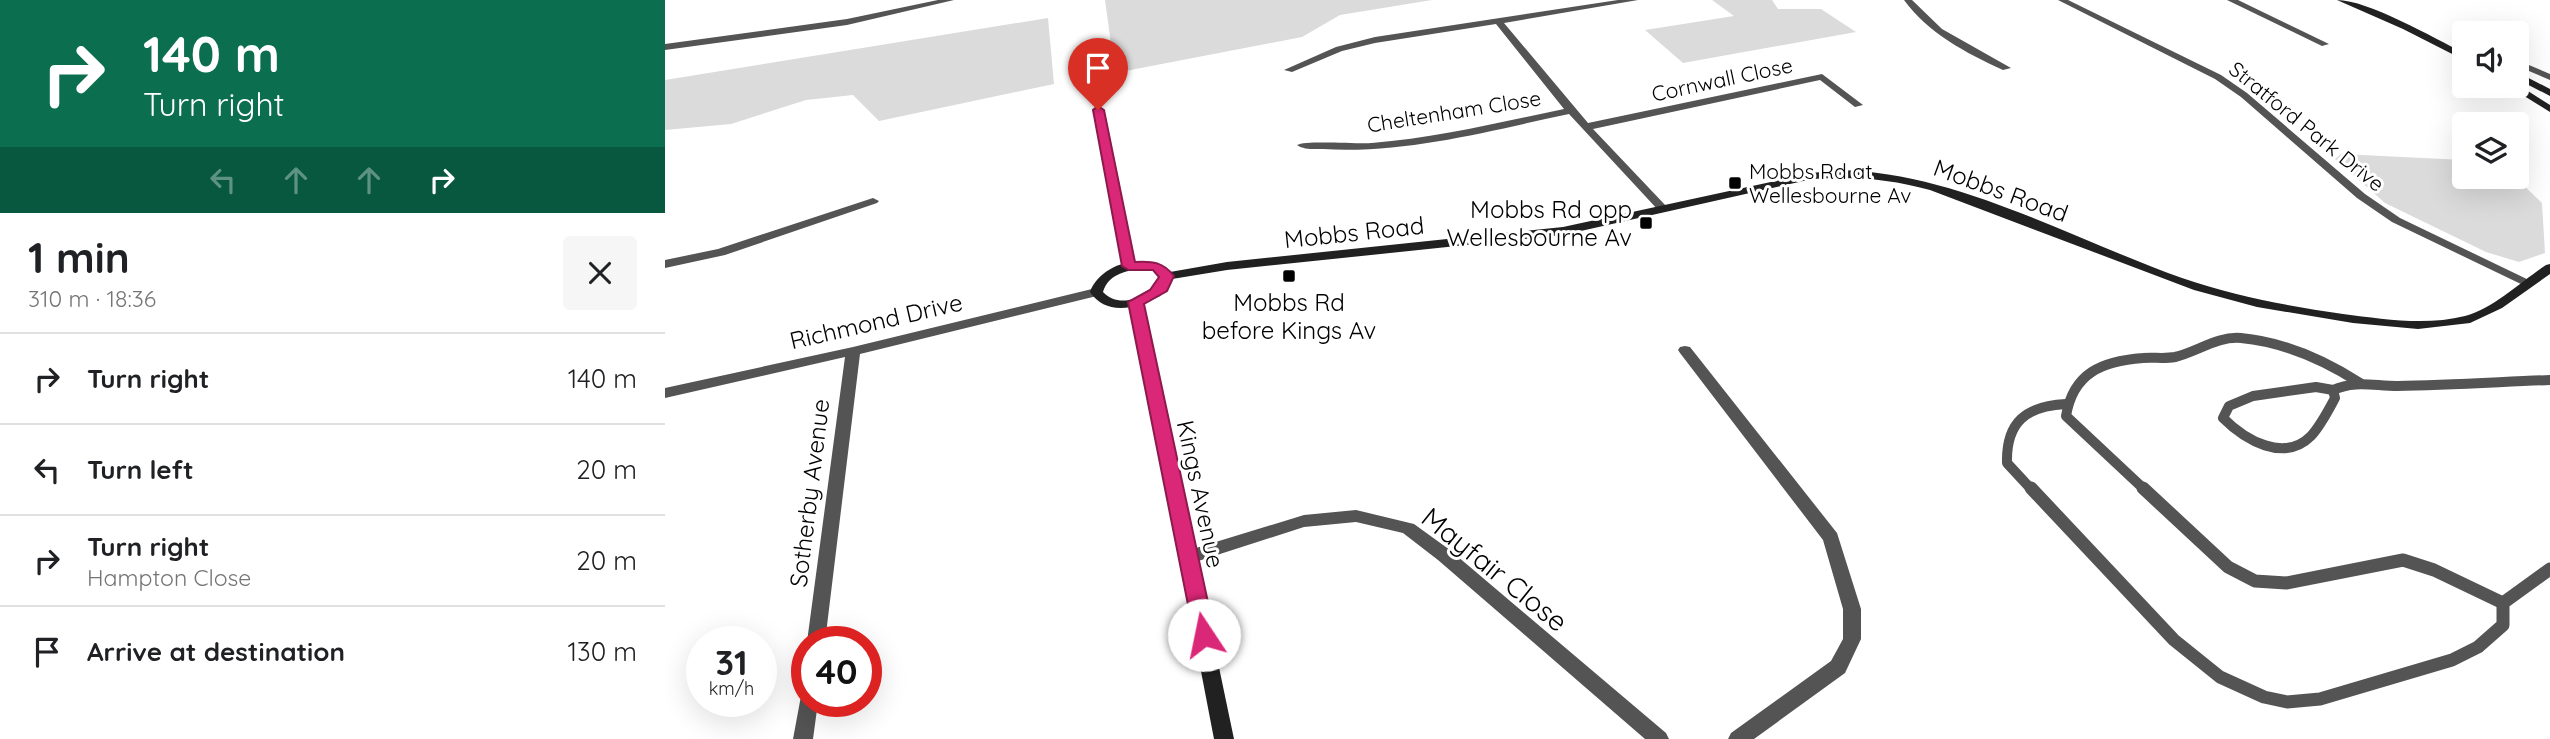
<!DOCTYPE html>
<html lang="en">
<head>
<meta charset="utf-8">
<style>
  :root { --surface:#fff; --page:#f6f6f6; --text:#202124; --muted:#757577; --line:#e0e0e0 }
  body { margin:0; font-family:Quicksand,sans-serif; background:var(--page); color:var(--text); height:100vh; display:flex; flex-direction:column; font-size:26px; white-space:nowrap }
  * { box-sizing:border-box; margin:0 }
  p { font-size:23px; color:var(--muted) }
  .icon { flex:none; width:38px; height:38px; fill:none; stroke:currentColor; stroke-width:2; stroke-linecap:round; stroke-linejoin:round }
  .map { position:relative; flex:1; overflow:hidden }
  .panel { display:flex; flex-direction:column; background:var(--surface); width:665px }
  .panel>* { flex:none }
  .top-card { background:#0b6e4f; color:#fff; overflow:hidden }
  .buttons { position:absolute; left:1787px; top:21px; display:grid; gap:14px }
  .buttons a { display:grid; place-items:center; width:77px; height:77px; border-radius:7px; background:var(--surface); box-shadow:0 7px 28px #0002; font-size:35px }
  .speed { position:absolute; left:21px; top:626px; display:flex; gap:14px; font-size:35px; font-weight:700; text-align:center }
  .speed>* { display:grid; place-content:center; width:91px; height:91px; border-radius:50%; background:var(--surface); box-shadow:0 7px 28px #0002; line-height:1 }
  .speed small { font-size:18px; font-weight:400 }
  .speed .limit { border:10px solid #d22; background:#fff; color:#111 }
  .pin { position:absolute; display:grid; place-items:center; width:60px; height:60px; color:#fff; margin:-72px -30px; border-radius:50% 50% 50% 0; rotate:-45deg; box-shadow:0 0 7px #0007 }
  .pin .icon { rotate:45deg }
  .me { position:absolute; width:77px; margin:-38px; rotate:349deg; stroke-linejoin:round; filter:drop-shadow(0 0 5px #0008) }
  .turn { display:flex; align-items:center; gap:24px; height:147px; padding:0 28px; font-size:32px }
  .turn .icon { width:91px; height:91px; stroke-width:2.5 }
  .turn b { display:block; font-size:49px; line-height:60px }
  .lanes { display:flex; align-items:center; height:66px; padding:0 28px; background:#0003; justify-content:center; gap:35px; direction:ltr }
  .lanes .off { opacity:.35 }
  .round { display:grid; place-items:center; flex:none; width:74px; height:74px; border-radius:7px; background:var(--page) }
  .headline { display:flex; align-items:center; justify-content:space-between; height:119px; padding:0 28px }
  h1 { font-size:42px; font-weight:700; line-height:52px }
  ul { padding:0; list-style:none }
  li { display:flex; align-items:center; gap:21px; height:91px; padding:0 28px; border-top:2px solid var(--line) }
  li div { flex:1 }
  li b { display:block; font-size:26px }
  li em { font-style:normal }
  main { display:flex; flex:1; min-height:0 }
  .map>svg:first-child { display:block }
  .green { fill:#dbdbdb }
  .lines { fill:none; stroke-linecap:round; stroke-linejoin:round }
  .lane-far1 { stroke:#545454; stroke-width:10 }
  .lane { stroke:#545454; stroke-width:13 }
  .street { fill:#545454; fill-rule:evenodd }
  .secondary { fill:#212121; fill-rule:evenodd }
  .route { fill:#db2777; stroke:#8e194d; stroke-width:2 }
  .poi-dot { fill:#000; stroke:#fff; stroke-width:2.5 }
  .labels { text-anchor:middle; dominant-baseline:central; stroke-width:6; stroke-linejoin:round; paint-order:stroke }
  .far-street-label { font-size:21px; fill:#000; stroke:#fff }
  .far-poi-label { font-size:21px; fill:#000; stroke:#fff; text-anchor:start }
  .street-label { font-size:24px; fill:#000; stroke:#fff }
  .poi-label { font-size:24px; fill:#000; stroke:#fff; text-anchor:end }
  .near-street-label { font-size:28px; fill:#000; stroke:#fff }
</style>
</head>
<body>
<main>
<section class="panel">
<div class="top-card">
<div class="turn"><svg class="icon" aria-label="right" viewBox="0 0 24 24"><path d="M7 20v-9h11M14 6l5 5-5 5"/></svg><div><b>140 m</b>Turn right</div></div>
<div class="lanes"><svg class="icon off" aria-label="left" viewBox="0 0 24 24"><path d="M17 20v-9H6M10 6l-5 5 5 5"/></svg><svg class="icon off" aria-label="ahead" viewBox="0 0 24 24"><path d="M12 20V5M6 11l6-6 6 6"/></svg><svg class="icon off" aria-label="ahead" viewBox="0 0 24 24"><path d="M12 20V5M6 11l6-6 6 6"/></svg><svg class="icon" aria-label="right" viewBox="0 0 24 24"><path d="M7 20v-9h11M14 6l5 5-5 5"/></svg></div>
</div>
<div class="headline"><div><h1>1 min</h1><p>310 m · 18:36</p></div><a class="round"><svg class="icon" aria-label="close" viewBox="0 0 24 24"><path d="M6 6l12 12M18 6L6 18"/></svg></a></div>
<ul>
<li><svg class="icon" aria-label="right" viewBox="0 0 24 24"><path d="M7 20v-9h11M14 6l5 5-5 5"/></svg><div><b>Turn right</b></div><em>140 m</em></li>
<li><svg class="icon" aria-label="left" viewBox="0 0 24 24"><path d="M17 20v-9H6M10 6l-5 5 5 5"/></svg><div><b>Turn left</b></div><em>20 m</em></li>
<li><svg class="icon" aria-label="right" viewBox="0 0 24 24"><path d="M7 20v-9h11M14 6l5 5-5 5"/></svg><div><b>Turn right</b><p>Hampton Close</p></div><em>20 m</em></li>
<li><svg class="icon" aria-label="arrive" viewBox="0 0 24 24"><path d="M6 21V4h12l-3 4 3 4H6"/></svg><div><b>Arrive at destination</b></div><em>130 m</em></li>
</ul>
</section>
<div class="map">
<svg width="1885" height="739" viewBox="0 0 1885 739">
  <rect width="100%" height="100%" fill="#fff"/>
  <g class="green">
    <polygon points="440,0 767,0 675,15 637,37 450,73"/>
    <polygon points="1047,0 1107,0 1113,9 1156,9 1191,32 1018,63 980,30 1069,16"/>
    <polygon points="383,18 389,84 214,121 188,95 141,100 66,124 0,130 0,80"/>
    <polygon points="1676,154 1799,160 1799,177 1850,177 1877,203 1880,253 1854,262 1821,252 1720,203 1670,159"/>
  </g>
  <g class="lines">
    <g class="lane-far1">
      <path d="M 1651,387 L 1668,390 L 1670,398 C 1663,411 1656,425 1646,436 C 1619,463 1580,440 1558,418 L 1564,406 L 1588,396 Z"/>
      <path d="M 1668,390 C 1690,380 1709,386 1732,386 C 1783,385 1834,382 1885,380"/>
      <path d="M 1367,490 L 1342,463 C 1341,422 1361,406 1401,404"/>
      <path d="M 1480,490 L 1401,416 C 1408,373 1437,361 1478,358 C 1488,357 1499,359 1510,357 C 1532,352 1552,336 1576,338 C 1619,342 1659,360 1695,383"/>
    </g>
    <g class="lane">
      <polyline points="1366,488 1509,640 1555,677 1599,697 1622,702 1655,699 1787,660 1813,647 1838,625 1838,603 1885,569"/>
      <polyline points="1478,488 1563,567 1590,581 1621,583 1738,560 1769,570 1838,603"/>
    </g>
    <g class="street">
      <polygon points="273,0 289,0 182,25 0,50 0,44 182,19"/>
      <path d="M 953,0 L 973,0 L 839,23 L 923,123 L 1157,74 L 1198,105 L 1190,107 L 1155,80 L 928,129 L 1002,207 L 1004,209 L 998,212 L 994,211 L 904,114 C 823,131 741,154 658,149 C 649,149 639,150 632,145 C 640,140 692,144 707,143 C 772,138 836,122 899,109 L 831,24 L 710,43 L 677,51 L 627,72 L 619,70 L 671,47 L 710,37 Z"/>
      <path d="M 1239,0 L 1247,0 L 1277,29 L 1346,68 L 1338,70 C 1301,53 1263,33 1239,0 Z"/>
      <polygon points="1393,0 1403,0 1556,75 1582,93 1700,194 1735,218 1868,282 1862,286 1858,285 1727,222 1692,198 1576,97 1550,79"/>
      <polygon points="1562,0 1573,0 1664,44 1657,46"/>
      <polygon points="1852,60 1885,74 1885,80 1852,66"/>
      <polygon points="433,107 438,110 470,266 464,270 458,266 428,110"/>
      <polygon points="208,198 214,201 212,203 60,255 0,268 0,260 53,249"/>
      <polygon points="431,288 437,292 436,295 195,354 160,642 142,642 180,357 0,398 0,388 188,347"/>
      <polygon points="1020,346 1025,347 1172,533 1196,609 1196,639 1180,673 1089,739 1063,739 1066,733 1166,661 1178,639 1178,609 1158,540 1015,353 1013,350 1015,347"/>
      <polygon points="691,510 749,524 785,550 1001,733 1004,739 980,739 773,560 738,533 691,522 639,527 524,564 518,562 516,557 518,552 639,515"/>
      <polygon points="142,694 142,702 153,702 148,739 128,739 136,696"/>
    </g>
    <g class="secondary">
      <path d="M 1672,0 C 1703,0 1769,38 1799,53 L 1799,60 L 1738,29 Z"/>
      <polygon points="1852,72 1885,89 1885,96 1852,79"/>
      <polygon points="1852,84 1885,105 1885,112 1843,86"/>
      <path d="M 1174,170 C 1291,172 1407,239 1517,278 C 1569,296 1623,306 1678,314 C 1717,319 1761,326 1800,316 C 1829,308 1855,282 1881,265 L 1885,264 L 1885,274 L 1837,308 L 1805,323 L 1753,329 L 1688,323 L 1592,307 L 1529,290 L 1265,190 C 1226,179 1188,176 1147,179 L 898,235 L 562,270 L 507,279 L 495,296 L 478,304 L 569,739 L 549,739 L 466,307 C 448,310 435,306 425,292 C 435,263 483,250 505,272 L 562,262 L 898,227 L 1147,173 ZM 475,269 L 489,270 L 496,277 C 487,297 454,310 438,292 C 443,275 459,271 475,269 Z"/>
    </g>
  </g>
  <path class="route" d="M 433,106 L 439,110 L 470,262 C 488,261 498,262 509,276 L 502,291 L 479,304 L 550,635 L 547,641 L 539,643 L 532,641 L 529,635 L 463,302 L 485,290 L 494,277 L 488,270 L 464,270 L 457,266 L 428,110 Z"/>
  <g class="poi-dot">
    <rect x="1063" y="176" width="14" height="14" rx="3.5"/>
    <rect x="974" y="216" width="14" height="14" rx="3.5"/>
    <rect x="617" y="269" width="14" height="14" rx="3.5"/>
  </g>
  <g class="labels">
    <g class="far-street-label">
      <text transform="translate(1057 79) rotate(-12)">Cornwall Close</text>
      <text transform="translate(789 111) rotate(-9)">Cheltenham Close</text>
      <text transform="translate(1642 126) rotate(39)">Stratford Park Drive</text>
    </g>
    <g class="far-poi-label">
      <text x="1084" y="171">Mobbs Rd at<tspan x="1084" dy="24">Wellesbourne Av</tspan></text>
    </g>
    <g class="street-label">
      <text transform="translate(1336 190) rotate(20)">Mobbs Road</text>
      <text transform="translate(689 232) rotate(-6)">Mobbs Road</text>
      <text transform="translate(211 321) rotate(-13)">Richmond Drive</text>
      <text transform="translate(144 493) rotate(-83)">Sotherby Avenue</text>
      <text transform="translate(536 494) rotate(78)">Kings Avenue</text>
    </g>
    <g class="poi-label">
      <text x="967" y="209">Mobbs Rd opp<tspan x="967" dy="28">Wellesbourne Av</tspan></text>
      <text x="624" y="302" text-anchor="middle">Mobbs Rd<tspan x="624" dy="28">before Kings Av</tspan></text>
    </g>
    <g class="near-street-label">
      <text transform="translate(830 569) rotate(39)">Mayfair Close</text>
    </g>
  </g>
</svg>
<div class="buttons">
<a><svg class="icon" aria-label="sound" viewBox="0 0 24 24"><path d="M4 9h4l5-4v14l-5-4H4zM17 9q2 3 0 6"/></svg></a>
<a><svg class="icon" aria-label="layers" viewBox="0 0 24 24"><path d="M12 4l9 5-9 5-9-5zM3 14l9 5 9-5"/></svg></a>
</div>
<div class="speed"><div>31<small>km/h</small></div><div class="limit">40</div></div>
<div class="pin" style="left:433px;top:110px;background:#d93025"><svg class="icon" aria-label="arrive" viewBox="0 0 24 24"><path d="M6 21V4h12l-3 4 3 4H6"/></svg></div>
<svg class="me" style="left:539px;top:635px" viewBox="-20 -20 40 40"><circle r="19" fill="#fff"/><path d="M0-13L10 11 0 6-10 11z" fill="#db2777"/></svg>
</div>
</main>
</body>
</html>
